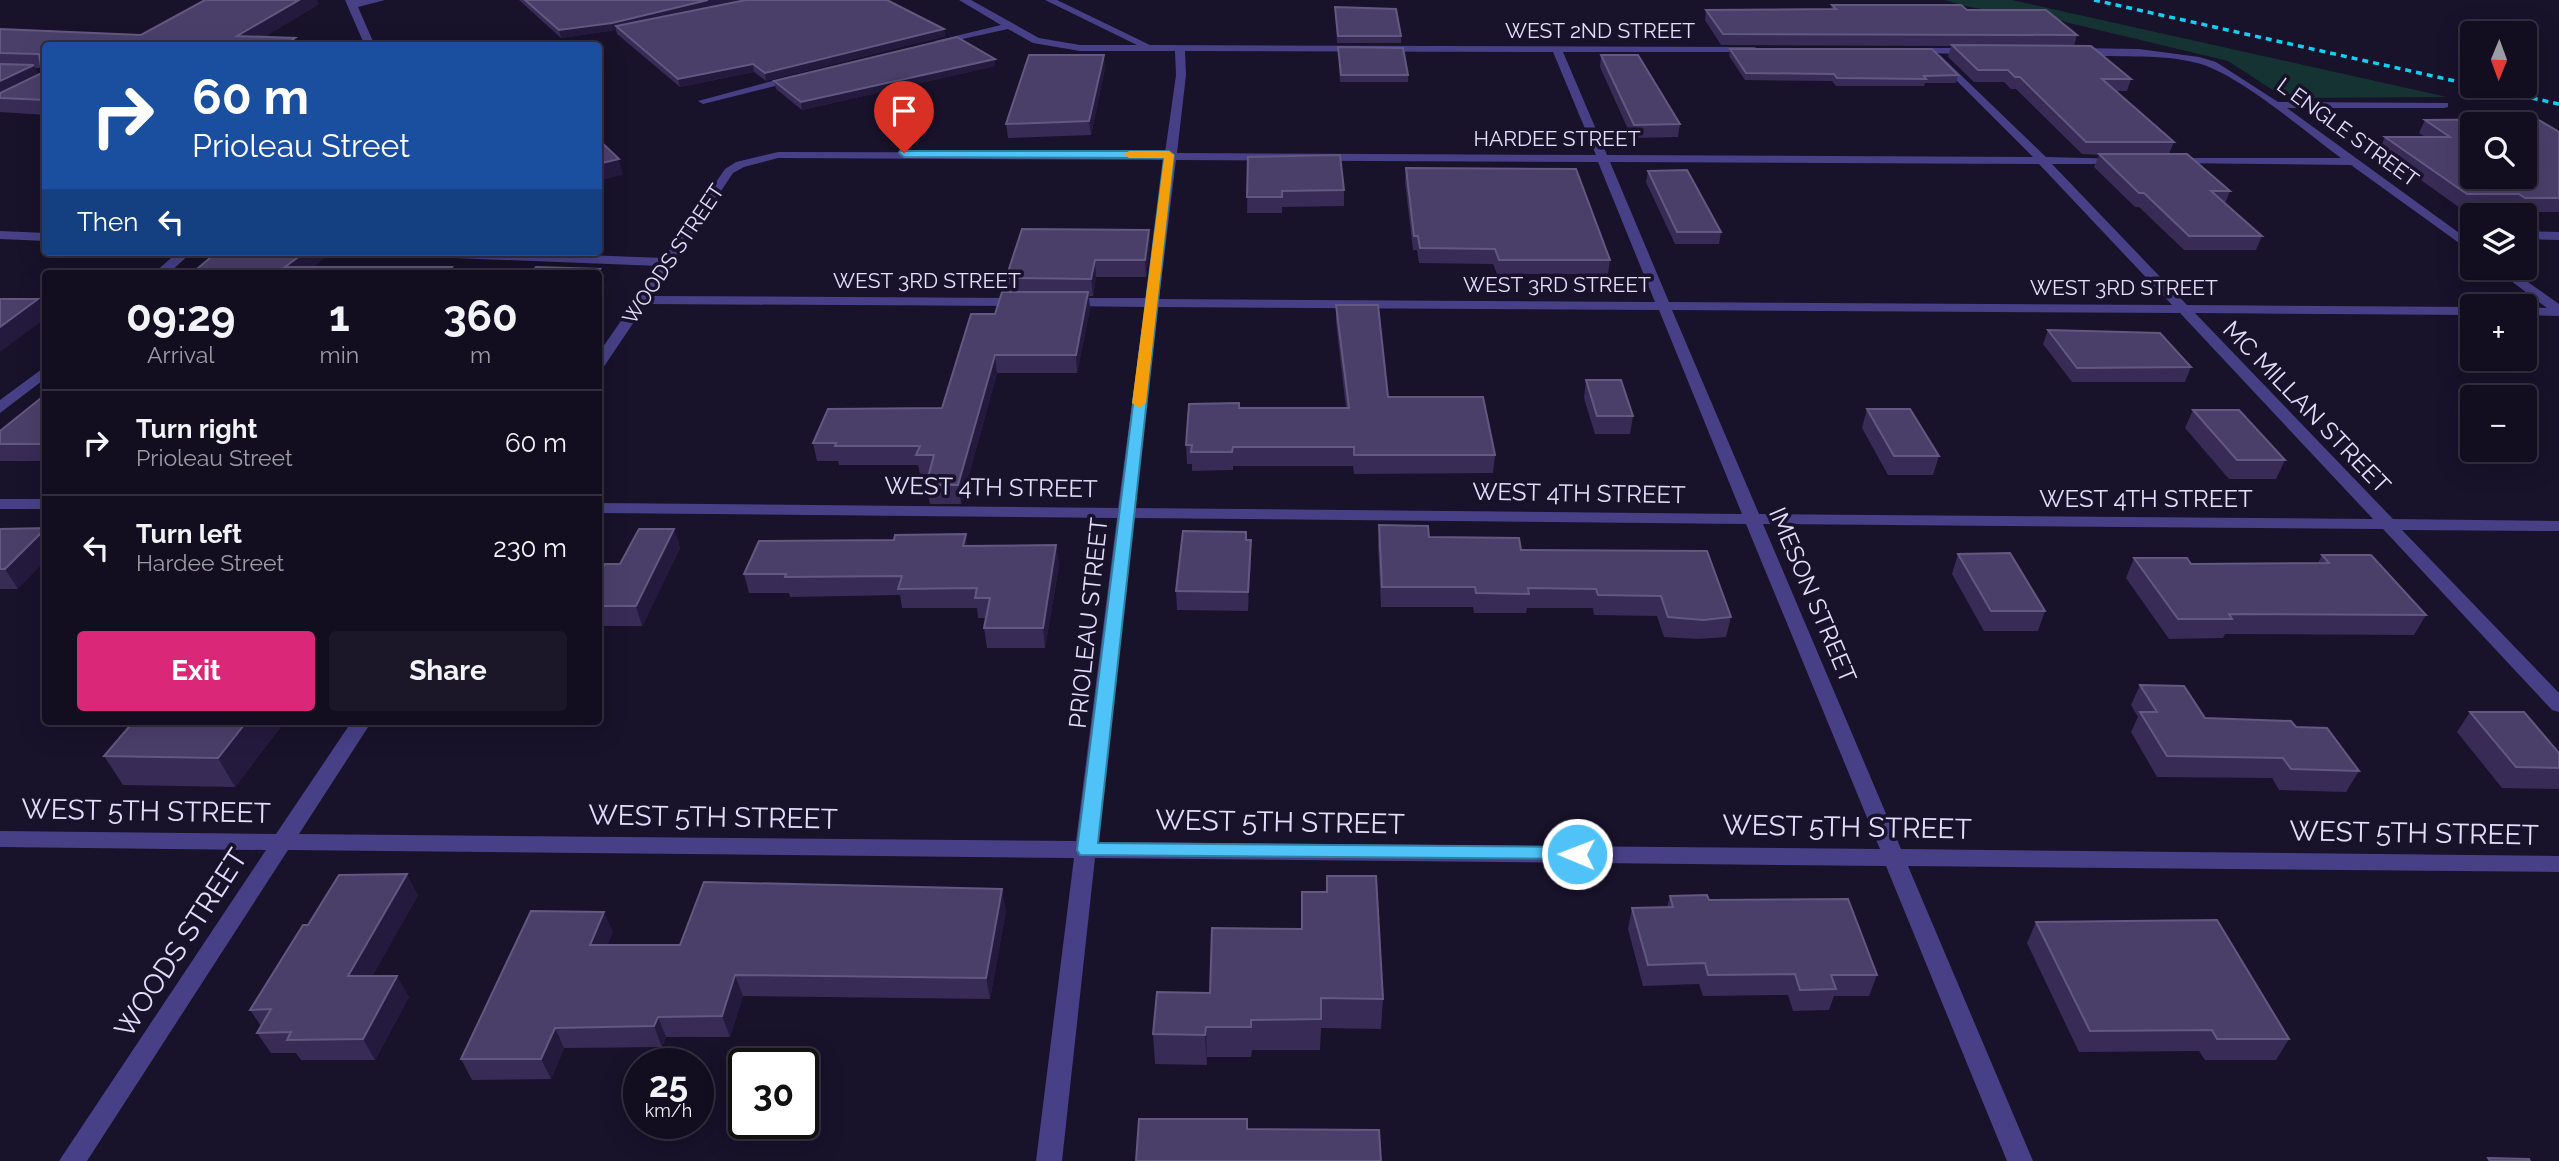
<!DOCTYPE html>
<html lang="en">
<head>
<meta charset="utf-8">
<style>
  :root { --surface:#120e20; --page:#1b1729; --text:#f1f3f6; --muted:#9c9ca5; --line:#312e3e; --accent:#db2777 }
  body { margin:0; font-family:Raleway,sans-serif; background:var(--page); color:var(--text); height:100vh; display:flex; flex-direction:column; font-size:26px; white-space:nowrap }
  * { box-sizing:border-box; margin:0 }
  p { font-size:23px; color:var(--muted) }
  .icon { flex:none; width:38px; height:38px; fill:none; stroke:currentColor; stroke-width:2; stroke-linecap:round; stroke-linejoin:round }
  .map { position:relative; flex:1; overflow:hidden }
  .details { position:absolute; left:42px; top:270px; width:560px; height:455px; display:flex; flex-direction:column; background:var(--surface); border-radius:7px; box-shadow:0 7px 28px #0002,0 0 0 2px var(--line) }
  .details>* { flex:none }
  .guide { position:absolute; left:42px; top:42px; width:560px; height:214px; border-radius:7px; box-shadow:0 7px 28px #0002,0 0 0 2px var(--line); background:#1a4fa0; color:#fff; overflow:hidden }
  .needle { width:46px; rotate:181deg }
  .controls { position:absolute; left:2460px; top:21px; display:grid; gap:14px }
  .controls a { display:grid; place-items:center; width:77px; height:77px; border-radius:7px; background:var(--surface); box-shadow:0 7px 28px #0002,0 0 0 2px var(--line); font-size:35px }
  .speed { position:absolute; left:623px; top:1048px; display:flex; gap:14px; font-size:35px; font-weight:700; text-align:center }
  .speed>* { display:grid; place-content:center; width:91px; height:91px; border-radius:50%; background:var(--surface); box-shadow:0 7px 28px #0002,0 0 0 2px var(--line); line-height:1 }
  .speed small { font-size:18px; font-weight:400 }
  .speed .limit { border:4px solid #111; border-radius:10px; background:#fff; color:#111 }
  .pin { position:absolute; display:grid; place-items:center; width:60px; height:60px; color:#fff; margin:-72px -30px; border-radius:50% 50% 50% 0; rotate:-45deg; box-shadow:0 0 7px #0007 }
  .pin .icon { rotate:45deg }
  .me { position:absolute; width:77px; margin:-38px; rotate:271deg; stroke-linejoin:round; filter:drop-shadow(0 0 5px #0008) }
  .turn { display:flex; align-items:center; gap:24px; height:147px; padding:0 35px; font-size:32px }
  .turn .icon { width:91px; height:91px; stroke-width:2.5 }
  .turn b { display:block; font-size:49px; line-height:60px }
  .then { display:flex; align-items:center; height:66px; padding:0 35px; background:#0003; gap:14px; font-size:26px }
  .eta { display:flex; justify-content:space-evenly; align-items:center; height:119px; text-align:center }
  .eta b { font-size:42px; font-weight:700; line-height:49px }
  .action { display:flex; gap:14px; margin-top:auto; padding:14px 35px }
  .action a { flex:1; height:80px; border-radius:7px; background:var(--accent); color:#fff; font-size:28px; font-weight:700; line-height:80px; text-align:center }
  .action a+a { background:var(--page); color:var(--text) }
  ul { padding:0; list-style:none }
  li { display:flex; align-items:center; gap:21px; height:105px; padding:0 35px; border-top:2px solid var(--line) }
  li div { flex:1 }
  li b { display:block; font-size:26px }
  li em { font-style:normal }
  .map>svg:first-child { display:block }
  .green { fill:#163334 }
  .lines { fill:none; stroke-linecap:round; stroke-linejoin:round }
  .street { fill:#474087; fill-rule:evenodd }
  .rail { stroke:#13cff4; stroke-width:3.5; stroke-dasharray:6 5; stroke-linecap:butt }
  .wall { fill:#382c57; fill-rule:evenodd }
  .shaded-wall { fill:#231a3e }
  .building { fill:#4a3f69; stroke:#625880; stroke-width:2; fill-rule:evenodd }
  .route { fill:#4fc3f7; stroke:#337fa1; stroke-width:2 }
  .slow { fill:#f59e0b }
  .labels { text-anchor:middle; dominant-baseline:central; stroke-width:7; stroke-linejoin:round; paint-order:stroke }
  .far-street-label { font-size:21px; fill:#e3ddfd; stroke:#18122a }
  .street-label { font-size:24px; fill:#e3ddfd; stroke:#18122a }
  .near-street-label { font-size:28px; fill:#e3ddfd; stroke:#18122a }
</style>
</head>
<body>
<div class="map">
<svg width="2559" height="1161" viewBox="0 0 2559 1161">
  <rect width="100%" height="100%" fill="#18122a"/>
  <polygon class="green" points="1944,0 2012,0 2447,97 2285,98 2228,61 2061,21 1969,7"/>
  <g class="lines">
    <g class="street">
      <polygon points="345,0 385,0 358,7 375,46 365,46"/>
      <path d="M 959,0 L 971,0 L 1039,38 L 1080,45 L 1137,45 L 1045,0 L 1057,0 L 1150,45 L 1754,47 L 1757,48 L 1757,52 L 1563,52 L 1607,155 L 2033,157 L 1936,60 L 1935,58 L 1940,55 L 2046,157 L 2125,159 L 2125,163 L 2121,164 L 2052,164 L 2187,305 L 2473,307 L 2473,315 L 2195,313 L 2393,519 L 2559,521 L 2559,531 L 2402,530 L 2559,693 L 2559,712 L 2552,710 L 2383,529 L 1763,524 L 1901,849 L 2559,856 L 2559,872 L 1908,866 L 2033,1161 L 2007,1161 L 1886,866 L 1095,858 L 1062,1161 L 1036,1161 L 1074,858 L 288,850 L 87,1161 L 59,1161 L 266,850 L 0,847 L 0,831 L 276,834 L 352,721 L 372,721 L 299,834 L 1076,841 L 1117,518 L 598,513 L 598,503 L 1118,508 L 1145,307 L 1065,306 L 1058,302 L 1065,298 L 1146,298 L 1164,160 L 778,158 L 744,167 L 733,173 L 651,296 L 1023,298 L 1030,302 L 1023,306 L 646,304 L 603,368 L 598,369 L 598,354 L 659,266 L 405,256 L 399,252 L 506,252 L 664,258 L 725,169 L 736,162 L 778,152 L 1165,153 L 1176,75 L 1175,51 L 1080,51 L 1033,43 L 1008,29 L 935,45 L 935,41 L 1001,25 ZM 1185,51 L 1553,52 L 1596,155 L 1177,153 L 1186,75 ZM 1176,160 L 1598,162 L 1655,302 L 1159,299 ZM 1610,162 L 2039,164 L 2172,305 L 1669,302 ZM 1158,307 L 1659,310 L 1742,514 L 1134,508 ZM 1672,310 L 2180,313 L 2373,519 L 1759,514 ZM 1133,518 L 1746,524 L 1880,849 L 1097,842 Z"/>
      <polygon points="1911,48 1974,48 1979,51 1974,54 1907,53 1906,51"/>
      <path d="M 2076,48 L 2139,49 L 2199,57 L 2216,62 L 2278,102 L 2448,103 L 2448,107 L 2444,108 L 2287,108 L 2473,243 L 2473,253 L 2351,165 L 2169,163 L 2169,159 L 2173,158 L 2341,158 C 2305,132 2238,73 2197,63 C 2156,52 2113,60 2072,53 L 2071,51 Z"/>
      <polygon points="795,75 800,78 799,80 703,104 698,101"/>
      <polygon points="0,231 46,233 46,241 0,239"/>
      <polygon points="2525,231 2559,232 2559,240 2525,239"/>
      <polygon points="178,252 192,252 169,273 154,273"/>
      <polygon points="2494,268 2508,268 2559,304 2559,316 2525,315 2525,307 2547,308"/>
      <polygon points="46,366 46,378 0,413 0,400"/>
      <rect x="0" y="499" width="46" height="10"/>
    </g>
    <g class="rail">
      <polyline points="2094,0 2473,85"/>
      <polyline points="2478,86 2559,104"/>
    </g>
  </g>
  <g class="wall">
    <polygon points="519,0 741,0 713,7 944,29 945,36 766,81 754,72 680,87 617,34 616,30 561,38"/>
    <path d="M 319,4 L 264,37 L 46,46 L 46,115 L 0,112 L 0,29 L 141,35 ZM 35,68 L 41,68 L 42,73 L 38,74 Z"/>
    <polygon points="1832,5 1967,10 2077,35 2074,46 2131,79 2127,91 2116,91 2174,142 2169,154 2230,191 2225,204 2262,236 2256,250 2184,250 2139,207 2135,207 2094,167 2099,155 2082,154 2016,89 2011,89 2004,82 1974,82 1948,57 1951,46 1721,45 1705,20 1706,10 1831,9"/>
    <polygon points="1335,7 1401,36 1401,43 1337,43"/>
    <polygon points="1338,47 1408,75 1408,82 1340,82"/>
    <polygon points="1730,49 1958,75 1956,83 1925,83 1924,86 1836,86 1832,81 1745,80 1729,56"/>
    <polygon points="1601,55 1680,124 1678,137 1632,138 1600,67"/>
    <polygon points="995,66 802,110 776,89 774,81"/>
    <polygon points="1105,68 1091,135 1008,138 1006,124"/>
    <polygon points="2425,120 2559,132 2559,212 2518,212 2512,207 2460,208 2379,150 2385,137 2425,137 2419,133"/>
    <polygon points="1248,157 1344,190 1344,206 1282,207 1282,213 1247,213"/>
    <polygon points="1406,168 1610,260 1608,274 1497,274 1493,264 1419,263 1417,250 1413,250 1405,182"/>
    <polygon points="1648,171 1721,232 1719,244 1675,244 1646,182"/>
    <polygon points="1149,230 1150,246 1146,277 1096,277 1093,296 1089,296 1090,309 1077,373 997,373 961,504 930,504 926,485 929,474 920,474 918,465 839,465 838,461 817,461 813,443 942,408 1008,292 1006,278"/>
    <polygon points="1336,305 1388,397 1495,455 1493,473 1354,474 1353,466 1233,466 1233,470 1192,471 1192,464 1187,464 1186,445 1239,408 1346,408 1336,322"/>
    <polygon points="2048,330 2191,367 2185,382 2072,382 2043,344"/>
    <polygon points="1586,380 1633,416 1630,434 1595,434 1584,398"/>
    <polygon points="46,394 46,461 0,461 0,431"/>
    <polygon points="1867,409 1939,456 1933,475 1888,475 1862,428"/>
    <polygon points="2193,410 2285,460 2276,479 2229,479 2185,428"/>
    <polygon points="1379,525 1429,537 1521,550 1731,617 1726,637 1698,639 1664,637 1657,616 1594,615 1593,608 1527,608 1526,613 1474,613 1473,607 1381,607 1378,545"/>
    <polygon points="0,529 18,589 0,589"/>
    <polygon points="674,529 680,548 642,626 598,626 598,576 620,564"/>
    <polygon points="1247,540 1251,559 1248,611 1177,610 1176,591"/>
    <polygon points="1056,545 1059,565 1045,648 987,648 984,628 986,618 978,618 977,608 902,608 900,595 790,597 789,593 749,593 744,574 967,546"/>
    <polygon points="1958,554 2045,611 2038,631 1984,631 1952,574"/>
    <polygon points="2322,555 2426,615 2414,635 2225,634 2223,638 2169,639 2126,578 2134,558 2191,564 2318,563"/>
    <polygon points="2140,685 2205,718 2296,727 2359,771 2346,792 2279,790 2272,778 2157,777 2131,732 2138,717 2131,705"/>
    <polygon points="2470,712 2559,753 2559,787 2558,789 2502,788 2457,732"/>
    <polygon points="285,721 235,787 123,785 104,756"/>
    <polygon points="1327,876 1383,999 1381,1029 1321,1028 1320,1050 1252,1050 1251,1057 1207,1057 1207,1065 1155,1064 1153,1034 1301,929 1326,892"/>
    <polygon points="418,895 372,976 409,997 375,1060 301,1060 296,1053 271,1053 257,1033 261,1026 250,1010 308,925"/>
    <polygon points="1670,896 1709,900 1877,975 1869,996 1834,996 1829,1010 1793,1011 1788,995 1703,996 1699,984 1643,986 1628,929 1632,908 1667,907"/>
    <polygon points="1006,910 990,999 743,996 730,1037 666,1037 662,1047 564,1048 551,1079 472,1080 461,1059 613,932 607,945 680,945"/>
    <polygon points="2036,922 2289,1039 2276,1060 2205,1060 2199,1051 2079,1052 2027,943"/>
  </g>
  <g class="shaded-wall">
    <polygon points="299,0 317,0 319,4 250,46 237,36"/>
    <polygon points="708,0 741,0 619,29 616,26 616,30 561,38 559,30"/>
    <polygon points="944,29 945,36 766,81 765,73"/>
    <polygon points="295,38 297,46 283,46"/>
    <polygon points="1104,55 1105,68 1091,135 1089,121"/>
    <polygon points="995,59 995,66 802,110 801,102"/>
    <polygon points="753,64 754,72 680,87 678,79"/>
    <polygon points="34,65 41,80 0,98 0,81"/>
    <polygon points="619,159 623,175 598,181 598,164"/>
    <polygon points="1149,230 1150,246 1146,277 1145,260"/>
    <polygon points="305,252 332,252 307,273 285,267"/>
    <polygon points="1095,260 1096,277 1093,296 1091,279"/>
    <polygon points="452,267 454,273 447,273"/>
    <polygon points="600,269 605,286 598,295 598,273 597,273"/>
    <polygon points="1088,292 1090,309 1077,373 1076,355"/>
    <polygon points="38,299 46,313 46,318 0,352 0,327"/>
    <polygon points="995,355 997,373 961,504 958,485"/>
    <polygon points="46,528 46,560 18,589 5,569"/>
    <polygon points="674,529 680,548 642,626 636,606"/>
    <polygon points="966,534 969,554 963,546"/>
    <polygon points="1251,540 1251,559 1248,611 1248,592"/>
    <polygon points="1056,545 1059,565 1045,648 1043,628"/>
    <polygon points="247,721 285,721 235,787 218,758"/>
    <polygon points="407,874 418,895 361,997 348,976"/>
    <polygon points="1002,889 1006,910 990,999 986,978"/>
    <polygon points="604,912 613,932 599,966 590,945"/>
    <polygon points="735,975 743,996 730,1037 722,1016"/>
    <polygon points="397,976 409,997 375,1060 363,1039"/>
    <polygon points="658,1017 666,1037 662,1047 654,1026"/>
    <polygon points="1206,1027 1207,1057 1207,1065 1205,1035"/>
    <polygon points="555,1028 564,1048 551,1079 541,1059"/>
  </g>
  <g class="building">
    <polygon points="205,0 299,0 237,36 295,38 283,46 46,46 46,100 0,98 0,93 42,73 39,54 0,53 0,29 141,35"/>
    <polygon points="525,0 708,0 612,23 559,30"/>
    <polygon points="746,0 887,0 944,29 765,73 753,64 678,79 616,26"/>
    <polygon points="1832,5 1961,5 1967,10 2046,10 2077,35 1723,34 1706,10 1836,9"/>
    <polygon points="1335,7 1396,9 1401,36 1338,36"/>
    <polygon points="957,37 995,59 801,102 774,81"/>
    <polygon points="1952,45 2091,46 2131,79 2102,79 2174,142 2086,142 2020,77 2015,77 2008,70 1978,70"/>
    <polygon points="1338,47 1403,48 1408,75 1341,75"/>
    <polygon points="1730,49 1932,49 1958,75 1924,76 1926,79 1837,78 1834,74 1746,73"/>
    <polygon points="1029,55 1104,55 1089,121 1006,124"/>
    <polygon points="1601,55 1638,55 1680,124 1634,125"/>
    <polygon points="0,64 34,65 0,81"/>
    <path d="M 2537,119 L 2559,132 L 2559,198 L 2525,198 L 2519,194 L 2467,194 L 2385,137 L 2450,137 L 2425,120 ZM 2473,124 L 2525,124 L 2525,177 L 2473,177 Z"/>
    <polygon points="598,139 619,159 598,164"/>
    <polygon points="2099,154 2187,154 2230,191 2211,191 2262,236 2189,236 2144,193 2139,193"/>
    <polygon points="1340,155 1344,190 1282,191 1282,197 1247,197 1248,157"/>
    <polygon points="1406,168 1576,169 1610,260 1499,260 1495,249 1420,248 1418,236 1414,236"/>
    <polygon points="1687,170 1721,232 1677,232 1648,171"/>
    <polygon points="1022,229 1149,230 1145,260 1095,260 1091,279 1006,278"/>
    <polygon points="232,252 305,252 285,267 452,267 447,273 192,273 216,253"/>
    <polygon points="536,267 600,269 597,273 531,273"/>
    <polygon points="1002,292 1088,292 1076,355 995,355 958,485 926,485 934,455 916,455 920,446 835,446 836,443 813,443 828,409 942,408 971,314 995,314"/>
    <polygon points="0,299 38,299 0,327"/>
    <polygon points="1336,305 1378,305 1388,397 1483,397 1495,455 1354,455 1354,447 1233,447 1232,452 1191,452 1192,445 1186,445 1189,404 1239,403 1239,408 1349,408"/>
    <polygon points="2048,330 2160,333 2191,367 2077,368"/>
    <polygon points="1586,380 1621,380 1633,416 1597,416"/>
    <polygon points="46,394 46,444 0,444 0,431"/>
    <polygon points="1867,409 1910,409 1939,456 1894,456"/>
    <polygon points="2193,410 2239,410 2285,460 2237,460"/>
    <polygon points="1379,525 1428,526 1429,537 1519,538 1521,550 1707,551 1731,617 1703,620 1668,617 1661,596 1598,595 1596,589 1528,588 1529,594 1476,593 1475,587 1382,587"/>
    <polygon points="46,528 5,569 0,569 0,529"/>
    <polygon points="639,529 674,529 636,606 598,606 598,576 605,564 620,564"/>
    <polygon points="1183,531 1246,532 1246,540 1251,540 1248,592 1176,591"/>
    <polygon points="966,534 963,546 1056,545 1043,628 984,628 990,598 975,598 977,588 898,589 902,576 785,577 786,574 744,574 759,541 894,540 895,535"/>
    <polygon points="2010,553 2045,611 1991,611 1958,554"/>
    <polygon points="2322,555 2371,555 2426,615 2229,614 2232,619 2178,619 2134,558 2187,558 2191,564 2329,563"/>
    <polygon points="2140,685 2184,686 2205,718 2291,721 2296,727 2327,728 2359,771 2291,769 2283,758 2167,756 2140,712 2157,712"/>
    <polygon points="2470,712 2524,712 2559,753 2559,768 2516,767"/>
    <polygon points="134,721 247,721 218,758 104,756"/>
    <polygon points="407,874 348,976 397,976 363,1039 287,1040 291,1032 257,1033 271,1009 250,1010 303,925 308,925 339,875"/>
    <polygon points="1327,876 1376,876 1383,999 1321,998 1321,1019 1251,1020 1251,1027 1206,1027 1205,1035 1153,1034 1157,992 1210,993 1212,928 1302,929 1302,892 1327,892"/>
    <polygon points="704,882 1002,889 986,978 735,975 722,1016 658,1017 654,1026 555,1028 541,1059 461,1059 531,911 604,912 590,945 680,945"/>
    <polygon points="1707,895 1709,900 1848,899 1877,975 1831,975 1836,989 1800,990 1795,974 1708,975 1705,963 1648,965 1632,908 1673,907 1670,896"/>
    <polygon points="2217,920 2289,1039 2217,1039 2212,1030 2090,1031 2036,922"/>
    <polygon points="1139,1119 1247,1119 1247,1129 1379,1130 1381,1161 1136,1161"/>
    <polygon points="2488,1158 2529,1159 2530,1161 2490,1161"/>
  </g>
  <polygon class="route" points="900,151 1169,151 1174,155 1098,843 1577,847 1587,854 1584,859 1080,855 1077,850 1164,158 904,157 899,153"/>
  <polygon class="slow" points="1169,151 1174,155 1146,403 1139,408 1132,403 1164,158 1129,158 1124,154 1129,151"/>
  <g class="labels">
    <g class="far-street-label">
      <text x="1600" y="30">WEST 2ND STREET</text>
      <text transform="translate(2348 132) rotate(36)">L ENGLE STREET</text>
      <text x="1557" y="138">HARDEE STREET</text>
      <text transform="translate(673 254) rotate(-56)">WOODS STREET</text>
      <text x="927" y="280">WEST 3RD STREET</text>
      <text x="1557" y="284">WEST 3RD STREET</text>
      <text x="2124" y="287">WEST 3RD STREET</text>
    </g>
    <g class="street-label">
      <text transform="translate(2307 407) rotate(46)">MC MILLAN STREET</text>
      <text transform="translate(991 487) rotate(1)">WEST 4TH STREET</text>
      <text transform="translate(1579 493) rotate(1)">WEST 4TH STREET</text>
      <text x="2146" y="498">WEST 4TH STREET</text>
      <text transform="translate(1813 595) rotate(67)">IMESON STREET</text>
      <text transform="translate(1088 623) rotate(-84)">PRIOLEAU STREET</text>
    </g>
    <g class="near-street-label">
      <text transform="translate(146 811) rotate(1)">WEST 5TH STREET</text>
      <text transform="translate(713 817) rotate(1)">WEST 5TH STREET</text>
      <text transform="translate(1280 822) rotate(1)">WEST 5TH STREET</text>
      <text transform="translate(1847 827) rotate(1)">WEST 5TH STREET</text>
      <text transform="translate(2414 833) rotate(1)">WEST 5TH STREET</text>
      <text transform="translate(181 943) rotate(-57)">WOODS STREET</text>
    </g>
  </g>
</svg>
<div class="controls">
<a><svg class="needle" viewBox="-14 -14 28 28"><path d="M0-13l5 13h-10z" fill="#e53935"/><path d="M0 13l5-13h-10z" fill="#9c9ca5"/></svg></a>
<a><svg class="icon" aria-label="search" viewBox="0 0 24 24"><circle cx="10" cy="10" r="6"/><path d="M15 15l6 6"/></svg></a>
<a><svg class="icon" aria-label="layers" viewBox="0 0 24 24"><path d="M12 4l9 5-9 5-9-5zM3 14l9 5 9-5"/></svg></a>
<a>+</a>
<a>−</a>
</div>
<div class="speed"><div>25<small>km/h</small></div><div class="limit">30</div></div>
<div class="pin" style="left:904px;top:153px;background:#d93025"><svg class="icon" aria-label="arrive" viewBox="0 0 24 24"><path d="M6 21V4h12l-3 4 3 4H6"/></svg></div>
<svg class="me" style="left:1577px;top:854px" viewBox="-20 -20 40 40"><circle r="17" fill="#4fc3f7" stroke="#fff" stroke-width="3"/><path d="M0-11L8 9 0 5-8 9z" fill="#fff"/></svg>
<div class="guide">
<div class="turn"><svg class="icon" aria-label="right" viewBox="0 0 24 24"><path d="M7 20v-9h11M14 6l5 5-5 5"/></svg><div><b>60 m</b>Prioleau Street</div></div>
<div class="then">Then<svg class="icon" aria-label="left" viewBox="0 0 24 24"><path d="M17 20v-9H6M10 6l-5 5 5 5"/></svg></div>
</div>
<section class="details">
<div class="eta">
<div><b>09:29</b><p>Arrival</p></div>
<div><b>1</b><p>min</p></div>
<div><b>360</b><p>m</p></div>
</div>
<ul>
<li><svg class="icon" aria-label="right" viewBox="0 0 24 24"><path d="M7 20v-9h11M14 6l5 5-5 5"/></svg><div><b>Turn right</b><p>Prioleau Street</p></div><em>60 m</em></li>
<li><svg class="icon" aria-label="left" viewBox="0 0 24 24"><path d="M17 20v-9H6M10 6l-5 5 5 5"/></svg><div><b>Turn left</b><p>Hardee Street</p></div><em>230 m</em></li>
</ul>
<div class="action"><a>Exit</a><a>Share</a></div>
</section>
</div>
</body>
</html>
